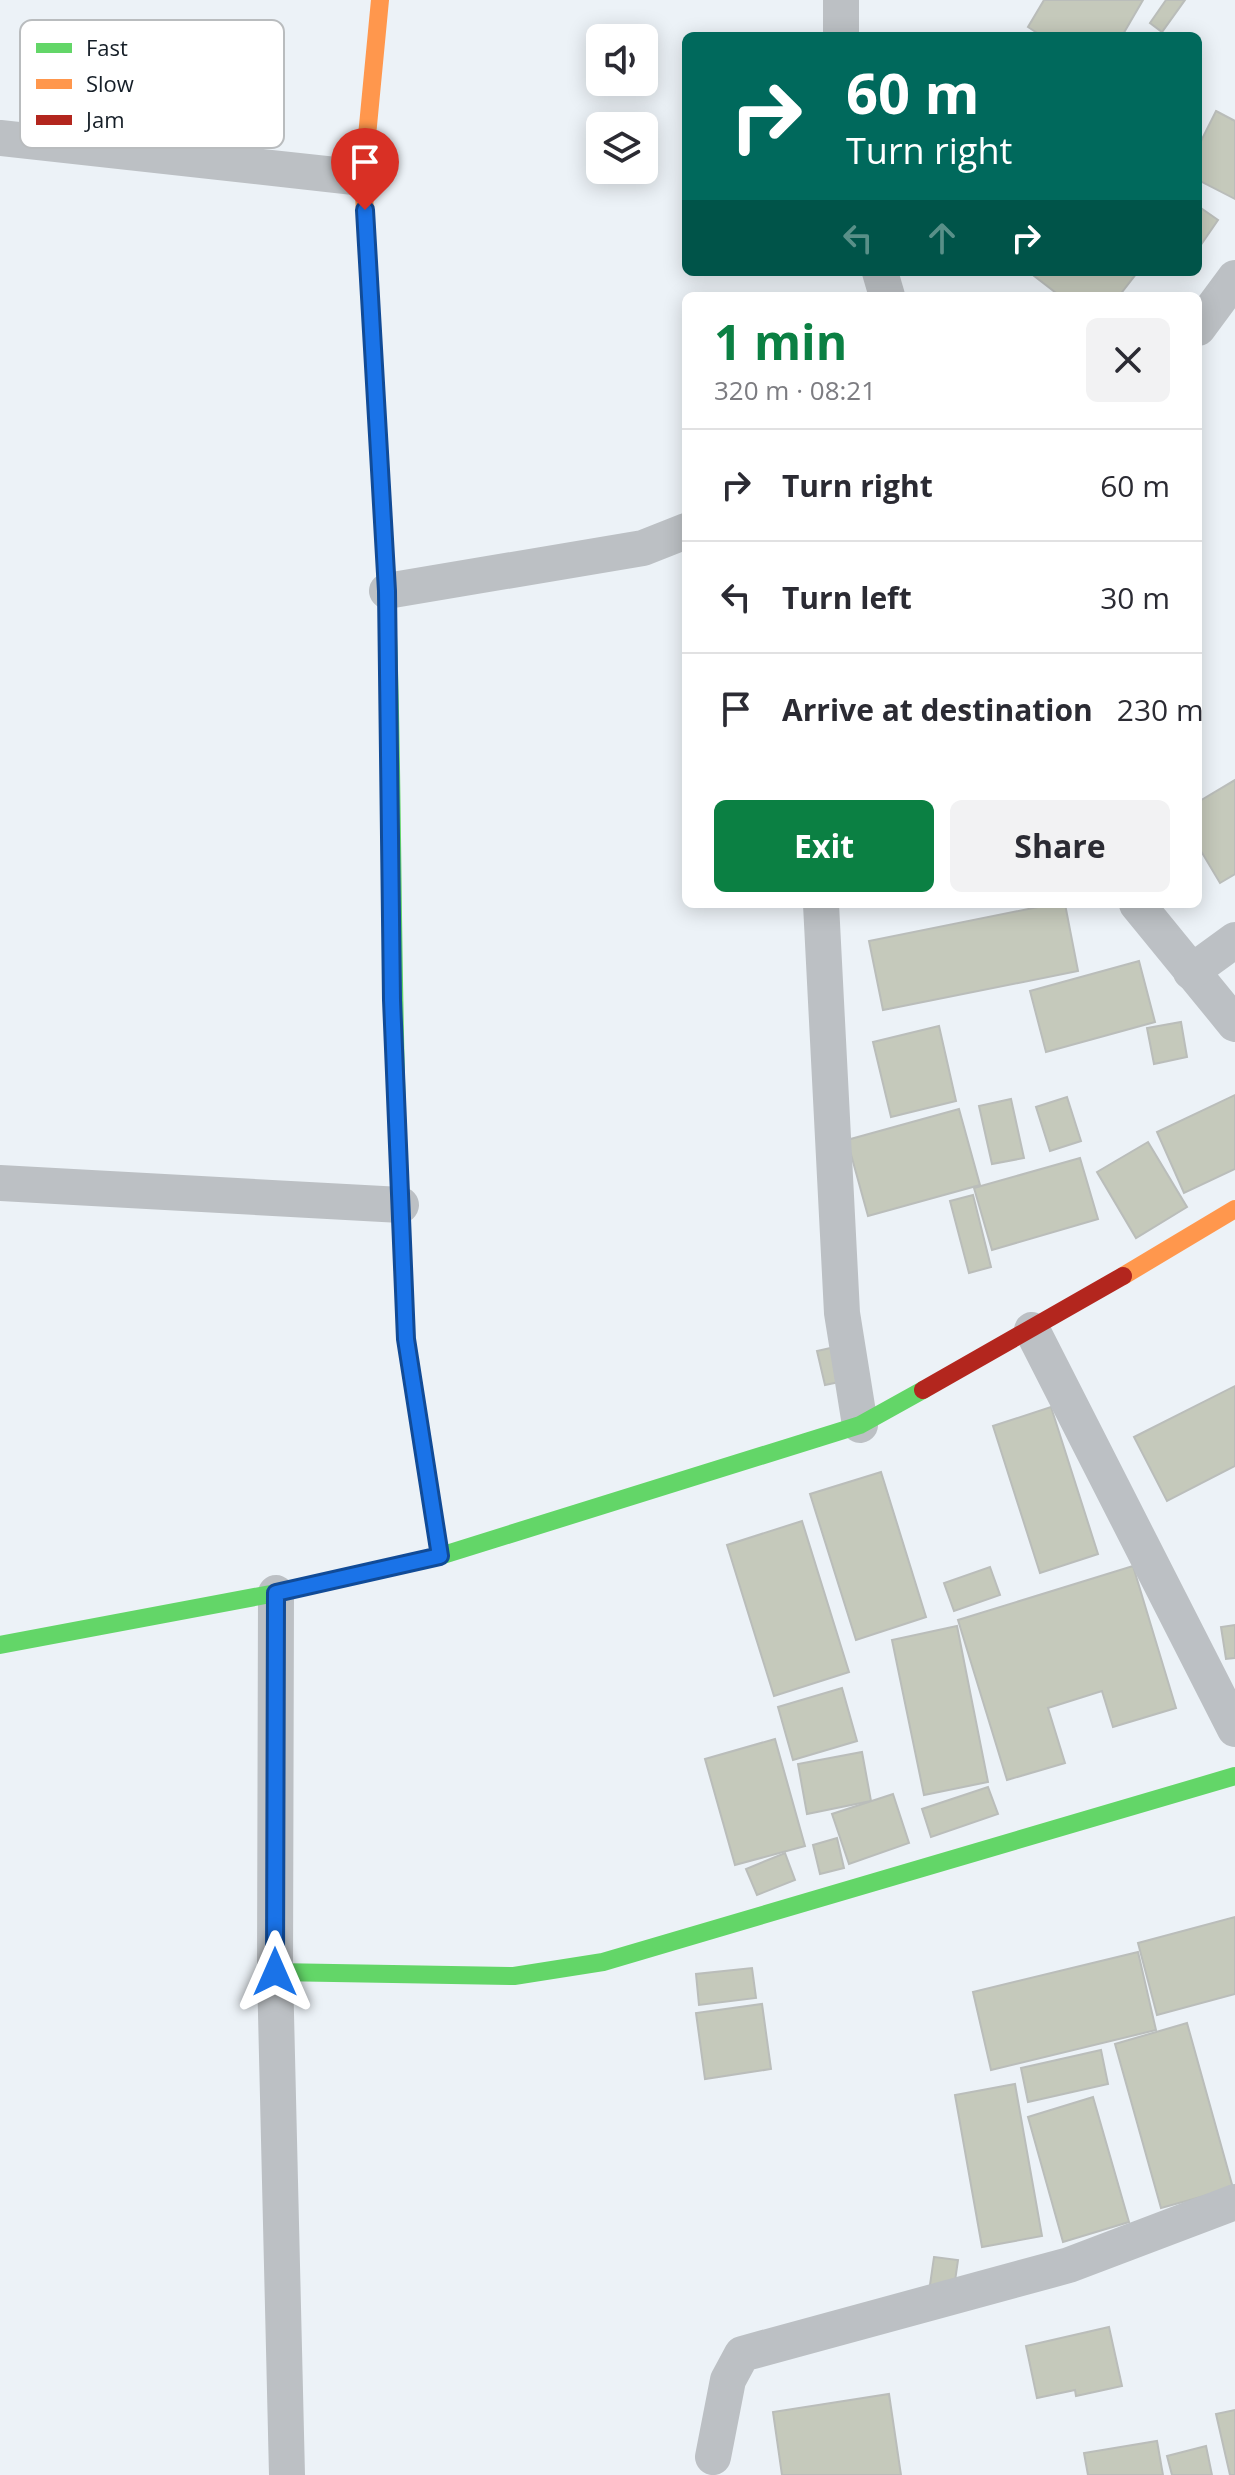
<!DOCTYPE html>
<html lang="en">
<head>
<meta charset="utf-8">
<style>
  :root { --surface:#fff; --page:#f2f2f3; --text:#2b2b33; --muted:#7c7c81; --line:#e1e1e2; --accent:#0b8043 }
  body { margin:0; font-family:"Open Sans",sans-serif; background:var(--page); color:var(--text); height:100vh; display:flex; flex-direction:column; font-size:30px; white-space:nowrap }
  * { box-sizing:border-box; margin:0 }
  p { font-size:26px; color:var(--muted) }
  .icon { flex:none; width:44px; height:44px; fill:none; stroke:currentColor; stroke-width:2; stroke-linecap:round; stroke-linejoin:round }
  .map { position:relative; flex:1; overflow:hidden }
  .details { position:absolute; left:682px; top:292px; width:520px; height:616px; display:flex; flex-direction:column; background:var(--surface); border-radius:12px; box-shadow:0 4px 20px #0003 }
  .details>* { flex:none }
  .guide { position:absolute; left:682px; top:32px; width:520px; height:244px; border-radius:12px; box-shadow:0 4px 20px #0003; background:#00695c; color:#fff; overflow:hidden }
  .controls { position:absolute; left:586px; top:24px; display:grid; gap:16px }
  .controls a { display:grid; place-items:center; width:72px; height:72px; border-radius:12px; background:var(--surface); box-shadow:0 4px 20px #0003; font-size:40px }
  .pin { position:absolute; display:grid; place-items:center; width:68px; height:68px; color:#fff; margin:-82px -34px; border-radius:50% 50% 50% 0; rotate:-45deg; box-shadow:0 0 8px #0007 }
  .pin .icon { rotate:45deg }
  .me { position:absolute; width:88px; margin:-44px; rotate:0deg; stroke-linejoin:round; filter:drop-shadow(0 0 6px #0008) }
  .turn { display:flex; align-items:center; gap:28px; height:168px; padding:0 32px; font-size:36px }
  .turn .icon { width:104px; height:104px; stroke-width:2.5 }
  .turn b { display:block; font-size:56px; line-height:68px }
  .lanes { display:flex; align-items:center; height:76px; padding:0 32px; background:#0003; justify-content:center; gap:40px; direction:ltr }
  .lanes .off { opacity:.35 }
  .round { display:grid; place-items:center; flex:none; width:84px; height:84px; border-radius:12px; background:var(--page) }
  .headline { display:flex; align-items:center; justify-content:space-between; height:136px; padding:0 32px }
  h1 { font-size:48px; font-weight:700; line-height:60px; color:var(--accent) }
  .button { display:flex; gap:16px; margin-top:auto; padding:16px 32px }
  .button a { flex:1; height:92px; border-radius:12px; background:var(--accent); color:#fff; font-size:32px; font-weight:700; line-height:92px; text-align:center }
  .button a+a { background:var(--page); color:var(--text) }
  ul { padding:0; list-style:none }
  li { display:flex; align-items:center; gap:24px; height:112px; padding:0 32px; border-top:2px solid var(--line) }
  li div { flex:1 }
  li b { display:block; font-size:30px }
  li em { font-style:normal }
  .map>svg:first-child { display:block }
  .building { fill:#c5c9bb; stroke:#babdba; stroke-width:2 }
  .lines { fill:none; stroke-linecap:round; stroke-linejoin:round }
  .street { stroke:#bcc0c4; stroke-width:36 }
  .fast { stroke:#63d668; stroke-width:18 }
  .slow { stroke:#ff974d; stroke-width:18 }
  .jam { stroke:#b3261e; stroke-width:18 }
  .route-casing { stroke:#114b97; stroke-width:20 }
  .route { stroke:#1a73e8; stroke-width:14 }
  .key { fill:#fff; stroke:#b9bcbe; stroke-width:2 }
  .key-label { font-size:22px; fill:#151e27 }
</style>
</head>
<body>
<div class="map">
<svg width="1235" height="2475" viewBox="0 0 1235 2475">
  <rect width="100%" height="100%" fill="#ecf2f7"/>
  <g class="building">
    <polygon points="1044,0 1143,0 1122,36 1042,36 1028,27"/>
    <polygon points="1166,0 1185,0 1162,32 1150,23"/>
    <polygon points="1216,111 1235,121 1235,199 1198,180 1198,147"/>
    <polygon points="1198,206 1218,220 1198,249"/>
    <polygon points="1029,272 1134,272 1136,274 1119,296 1060,296"/>
    <polygon points="1235,780 1235,874 1220,883 1198,846 1198,802"/>
    <polygon points="1053,904 1065,904 1078,971 883,1010 869,941"/>
    <polygon points="1139,961 1155,1022 1046,1052 1030,991"/>
    <polygon points="1181,1022 1187,1057 1154,1064 1147,1028"/>
    <polygon points="939,1026 956,1101 891,1117 873,1042"/>
    <polygon points="1235,1095 1235,1169 1184,1193 1157,1132"/>
    <polygon points="1067,1097 1081,1141 1050,1151 1036,1107"/>
    <polygon points="1011,1099 1024,1158 992,1164 979,1106"/>
    <polygon points="959,1109 980,1185 868,1216 847,1140"/>
    <polygon points="1148,1142 1187,1207 1136,1238 1097,1172"/>
    <polygon points="1080,1158 1098,1219 992,1250 974,1188"/>
    <polygon points="973,1195 991,1267 969,1273 950,1201"/>
    <polygon points="844,1345 853,1379 825,1385 817,1351"/>
    <polygon points="1235,1386 1235,1466 1167,1501 1134,1437"/>
    <polygon points="1051,1407 1098,1554 1040,1573 993,1426"/>
    <polygon points="881,1472 926,1617 856,1640 810,1494"/>
    <polygon points="802,1521 849,1672 774,1696 727,1545"/>
    <polygon points="1133,1566 1176,1708 1113,1727 1102,1691 1048,1708 1065,1763 1007,1780 958,1620"/>
    <polygon points="990,1567 1000,1595 954,1611 944,1583"/>
    <polygon points="1235,1625 1235,1658 1226,1659 1221,1627"/>
    <polygon points="957,1626 988,1782 924,1795 892,1640"/>
    <polygon points="842,1688 857,1741 793,1760 778,1707"/>
    <polygon points="775,1739 805,1846 735,1865 705,1759"/>
    <polygon points="862,1752 871,1801 807,1814 798,1764"/>
    <polygon points="988,1787 998,1814 931,1837 922,1809"/>
    <polygon points="893,1794 909,1843 849,1864 832,1814"/>
    <polygon points="837,1838 844,1868 820,1874 813,1845"/>
    <polygon points="785,1853 795,1880 757,1895 746,1869"/>
    <polygon points="1235,1917 1235,1994 1157,2015 1138,1943"/>
    <polygon points="1138,1952 1156,2030 991,2070 973,1992"/>
    <polygon points="752,1968 756,1998 699,2005 696,1974"/>
    <polygon points="762,2004 771,2069 705,2079 696,2013"/>
    <polygon points="1187,2023 1233,2188 1161,2208 1115,2044"/>
    <polygon points="1101,2050 1108,2084 1028,2102 1021,2068"/>
    <polygon points="1015,2084 1042,2236 982,2247 955,2095"/>
    <polygon points="1093,2097 1129,2222 1063,2242 1028,2117"/>
    <polygon points="934,2257 958,2260 954,2288 930,2285"/>
    <polygon points="1109,2327 1122,2386 1076,2396 1075,2390 1037,2398 1026,2346"/>
    <polygon points="889,2394 901,2475 782,2475 773,2412"/>
    <polygon points="1235,2410 1235,2475 1230,2475 1216,2414"/>
    <polygon points="1157,2441 1163,2475 1088,2475 1084,2453"/>
    <polygon points="1206,2446 1212,2475 1172,2475 1167,2456"/>
  </g>
  <g class="lines">
    <g class="street">
      <polyline points="841,0 841,36"/>
      <polyline points="0,138 363,178"/>
      <polyline points="880,272 887,296"/>
      <polyline points="1198,328 1235,278"/>
      <polyline points="387,591 643,548 686,531"/>
      <polyline points="821,904 842,1313 860,1425"/>
      <polyline points="1137,904 1235,1024"/>
      <polyline points="1191,972 1235,940"/>
      <polyline points="0,1183 401,1205"/>
      <polyline points="1032,1330 1235,1729"/>
      <polyline points="276,1593 275,1972 287,2475"/>
      <polyline points="713,2457 728,2380 742,2354 1069,2265 1235,2202"/>
    </g>
    <g class="fast">
      <path d="M 383,517 C 395,736 390,955 399,1174"/>
      <polyline points="0,1645 276,1593 440,1556 860,1425 923,1390"/>
      <polyline points="275,1972 514,1976 603,1962 1235,1776"/>
    </g>
    <g class="slow">
      <polyline points="380,0 363,178 383,517"/>
      <polyline points="1123,1276 1235,1209"/>
    </g>
    <g class="jam">
      <polyline points="399,1174 406,1339 440,1556"/>
      <polyline points="923,1390 1123,1276"/>
    </g>
  </g>
  <g class="lines">
    <g class="route-casing">
      <polyline id="route" points="275,1972 276,1593 440,1556 406,1339 392,1000 387,591 365,210"/>
    </g>
    <use href="#route" class="route"/>
  </g>
  <rect x="20" y="20" width="264" height="128" rx="12" class="key"/>
  <rect x="36" y="43" width="36" height="10" fill="#63d668"/>
  <rect x="36" y="79" width="36" height="10" fill="#ff974d"/>
  <rect x="36" y="115" width="36" height="10" fill="#b3261e"/>
  <g class="key-label">
    <text x="86" y="56">Fast</text>
    <text x="86" y="92">Slow</text>
    <text x="86" y="128">Jam</text>
  </g>
</svg>
<div class="controls">
<a><svg class="icon" aria-label="sound" viewBox="0 0 24 24"><path d="M4 9h4l5-4v14l-5-4H4zM17 9q2 3 0 6"/></svg></a>
<a><svg class="icon" aria-label="layers" viewBox="0 0 24 24"><path d="M12 4l9 5-9 5-9-5zM3 14l9 5 9-5"/></svg></a>
</div>
<div class="pin" style="left:365px;top:210px;background:#d93025"><svg class="icon" aria-label="arrive" viewBox="0 0 24 24"><path d="M6 21V4h12l-3 4 3 4H6"/></svg></div>
<svg class="me" style="left:275px;top:1972px" viewBox="-20 -20 40 40"><path d="M0-17L14 15 0 8-14 15z" fill="#1a73e8" stroke="#fff" stroke-width="4"/></svg>
<div class="guide">
<div class="turn"><svg class="icon" aria-label="right" viewBox="0 0 24 24"><path d="M7 20v-9h11M14 6l5 5-5 5"/></svg><div><b>60 m</b>Turn right</div></div>
<div class="lanes"><svg class="icon off" aria-label="left" viewBox="0 0 24 24"><path d="M17 20v-9H6M10 6l-5 5 5 5"/></svg><svg class="icon off" aria-label="ahead" viewBox="0 0 24 24"><path d="M12 20V5M6 11l6-6 6 6"/></svg><svg class="icon" aria-label="right" viewBox="0 0 24 24"><path d="M7 20v-9h11M14 6l5 5-5 5"/></svg></div>
</div>
<section class="details">
<div class="headline"><div><h1>1 min</h1><p>320 m · 08:21</p></div><a class="round"><svg class="icon" aria-label="close" viewBox="0 0 24 24"><path d="M6 6l12 12M18 6L6 18"/></svg></a></div>
<ul>
<li><svg class="icon" aria-label="right" viewBox="0 0 24 24"><path d="M7 20v-9h11M14 6l5 5-5 5"/></svg><div><b>Turn right</b></div><em>60 m</em></li>
<li><svg class="icon" aria-label="left" viewBox="0 0 24 24"><path d="M17 20v-9H6M10 6l-5 5 5 5"/></svg><div><b>Turn left</b></div><em>30 m</em></li>
<li><svg class="icon" aria-label="arrive" viewBox="0 0 24 24"><path d="M6 21V4h12l-3 4 3 4H6"/></svg><div><b>Arrive at destination</b></div><em>230 m</em></li>
</ul>
<div class="button"><a>Exit</a><a>Share</a></div>
</section>
</div>
</body>
</html>
